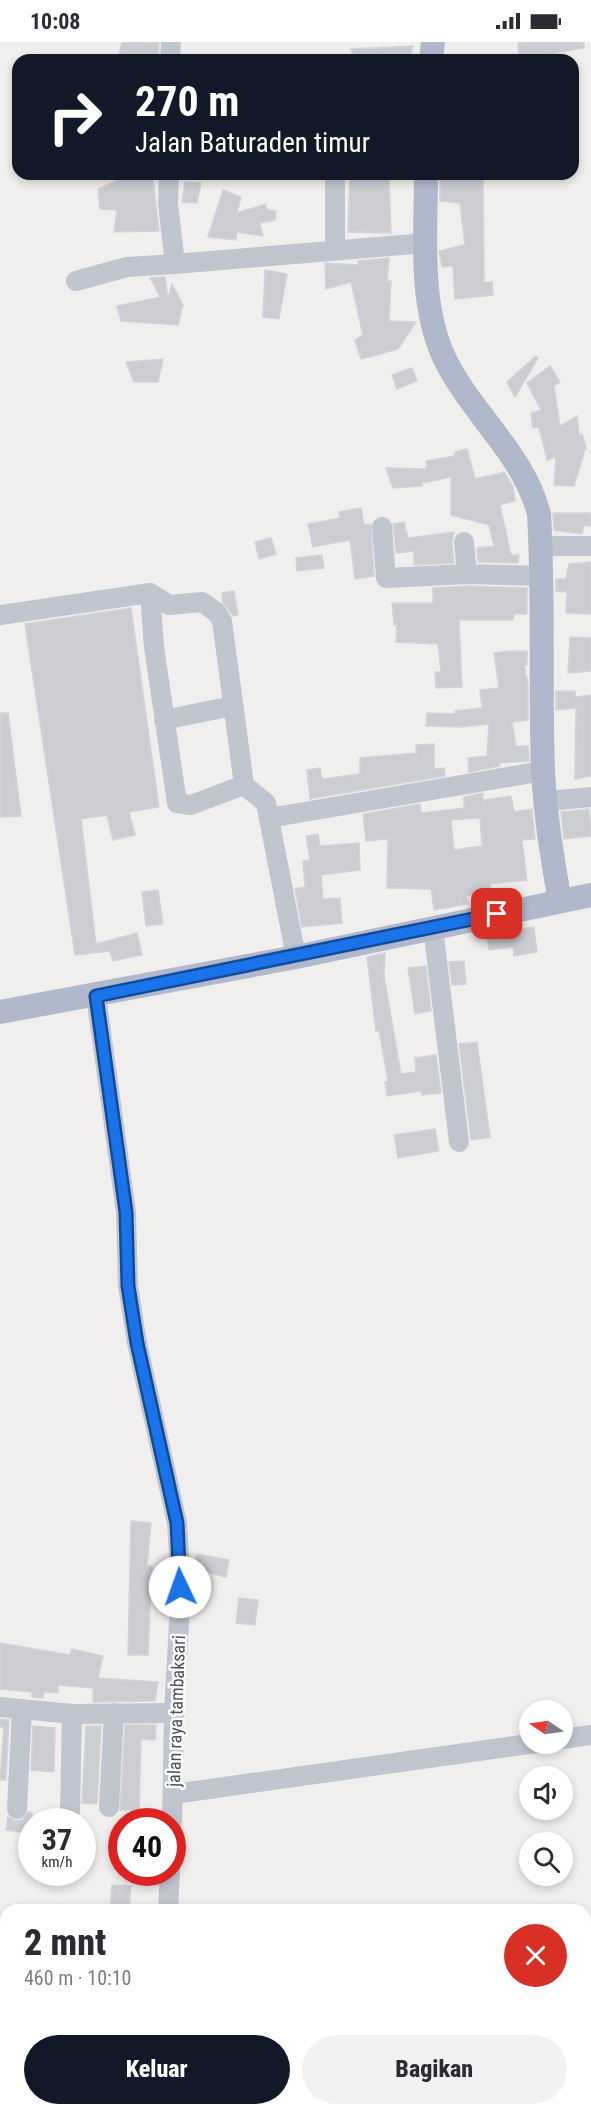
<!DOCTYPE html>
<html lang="id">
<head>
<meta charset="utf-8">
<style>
  :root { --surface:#fff; --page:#f2f2f3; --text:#2b2b33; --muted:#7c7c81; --accent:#111827 }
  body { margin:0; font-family:"Roboto Condensed",sans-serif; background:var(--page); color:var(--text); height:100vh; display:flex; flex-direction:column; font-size:22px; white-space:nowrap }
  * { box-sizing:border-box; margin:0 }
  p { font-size:20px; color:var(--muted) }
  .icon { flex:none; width:33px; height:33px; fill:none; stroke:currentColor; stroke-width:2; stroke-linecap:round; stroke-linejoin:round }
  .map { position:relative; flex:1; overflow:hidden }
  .sheet { position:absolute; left:0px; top:1862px; width:591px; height:212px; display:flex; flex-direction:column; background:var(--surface); border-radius:18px 18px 0 0; box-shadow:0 3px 9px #0003 }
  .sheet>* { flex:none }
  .hud { position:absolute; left:12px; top:12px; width:567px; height:126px; border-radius:18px; box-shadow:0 3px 9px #0003; background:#111827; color:#fff; overflow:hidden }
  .needle { width:39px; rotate:283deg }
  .controls { position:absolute; left:519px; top:1658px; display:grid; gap:12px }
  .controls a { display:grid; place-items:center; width:54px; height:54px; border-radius:50%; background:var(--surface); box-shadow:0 3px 9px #0003; font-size:30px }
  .speed { position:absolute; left:18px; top:1766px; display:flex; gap:12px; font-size:30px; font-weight:700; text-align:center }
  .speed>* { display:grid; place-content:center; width:78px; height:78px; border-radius:50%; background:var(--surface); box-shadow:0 3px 9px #0003; line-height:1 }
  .speed small { font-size:15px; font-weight:400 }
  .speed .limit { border:9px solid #d22; background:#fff; color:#111 }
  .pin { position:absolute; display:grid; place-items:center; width:51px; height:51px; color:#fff; margin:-26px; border-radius:12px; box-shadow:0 3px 9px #0006 }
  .me { position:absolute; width:66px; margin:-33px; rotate:357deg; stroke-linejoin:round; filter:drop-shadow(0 0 4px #0008) }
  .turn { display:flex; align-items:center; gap:21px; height:126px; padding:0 24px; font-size:27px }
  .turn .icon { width:78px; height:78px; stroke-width:2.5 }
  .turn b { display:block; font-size:42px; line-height:51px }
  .round { display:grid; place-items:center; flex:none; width:63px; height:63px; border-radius:32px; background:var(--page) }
  .head { display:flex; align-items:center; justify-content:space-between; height:102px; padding:0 24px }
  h1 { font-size:36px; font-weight:800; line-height:45px }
  .cta { display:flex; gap:12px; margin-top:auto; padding:12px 24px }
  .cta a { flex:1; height:69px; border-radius:36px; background:var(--accent); color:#fff; font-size:24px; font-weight:800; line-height:69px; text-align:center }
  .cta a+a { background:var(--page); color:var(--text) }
  .status { display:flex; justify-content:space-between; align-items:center; height:42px; padding:0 30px; background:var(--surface); direction:ltr }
  .status svg { height:16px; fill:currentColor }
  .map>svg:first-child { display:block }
  .building { fill:#ccccd3; stroke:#d3d3d9; stroke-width:1.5; fill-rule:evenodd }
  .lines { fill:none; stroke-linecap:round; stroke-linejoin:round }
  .minor { stroke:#c0c6cf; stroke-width:20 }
  .major { stroke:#b0b8cb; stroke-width:24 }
  .route-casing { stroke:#114b97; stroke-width:15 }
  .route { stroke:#1a73e8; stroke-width:10 }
  .labels { text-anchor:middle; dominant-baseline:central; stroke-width:5; stroke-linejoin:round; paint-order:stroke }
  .street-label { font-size:18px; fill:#484e5a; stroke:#fff }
</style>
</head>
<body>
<div class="status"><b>10:08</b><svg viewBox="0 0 49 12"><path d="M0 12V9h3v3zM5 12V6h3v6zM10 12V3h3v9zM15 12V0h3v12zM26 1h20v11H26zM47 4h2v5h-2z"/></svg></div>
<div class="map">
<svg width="591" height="2072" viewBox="0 0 591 2072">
  <rect width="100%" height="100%" fill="#f1efee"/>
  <g class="building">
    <polygon points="122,0 159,0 158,18 118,18"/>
    <polygon points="518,0 584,0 584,6 535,15 535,18 519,18"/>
    <polygon points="413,4 409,18 354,18 351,7"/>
    <polygon points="350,132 389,132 391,191 348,190"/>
    <polygon points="440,132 483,132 484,240 492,240 493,253 455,257 453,224 442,225 439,209 465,203 460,161 440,159"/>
    <polygon points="125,135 153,137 159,189 114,190 117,168 100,167 98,147"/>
    <polygon points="185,140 201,141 197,161 182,160"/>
    <polygon points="223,148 241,155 237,171 266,162 266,167 276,169 275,178 260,181 263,194 237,190 236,198 208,195"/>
    <polygon points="389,216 387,239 391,239 389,279 416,280 398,307 361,317 355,298 363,293 351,240 326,247 325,221 358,223 358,219"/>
    <polygon points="265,228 287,232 279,277 263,275"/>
    <polygon points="165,235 168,257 172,242 183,263 178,283 121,279 117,264 160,255 150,236"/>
    <polygon points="536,314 538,316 515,355 507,340"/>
    <polygon points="163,317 158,340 134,340 126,320"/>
    <polygon points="550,324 560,340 554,344 560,384 577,374 579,393 582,392 586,404 574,444 554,443 556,415 547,418 539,385 533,386 531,371 541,368 527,341"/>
    <polygon points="412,326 417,339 397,347 392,333"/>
    <polygon points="467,407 475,437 504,430 513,444 515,459 500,463 511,513 519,513 518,521 478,520 477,506 494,504 489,483 451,473 451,435 422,441 422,444 393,446 386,426 426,427 426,419 455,414 455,410"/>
    <polygon points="361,466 364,483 371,482 374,534 355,537 350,498 313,505 308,482 340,476 339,470"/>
    <polygon points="553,471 591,471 591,484 584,483 582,492 554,488"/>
    <polygon points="404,480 408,496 454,490 452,501 454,521 414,523 414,509 396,511 393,482"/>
    <polygon points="271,496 276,512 259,517 255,500"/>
    <polygon points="322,513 324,526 297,529 296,516"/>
    <polygon points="591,520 591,572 566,571 567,550 556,549 556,537 566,537 569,522"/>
    <polygon points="467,544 527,546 527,572 514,572 513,578 459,578 462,645 436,646 435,630 441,630 438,602 396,600 397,583 394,583 392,561 433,561 433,546"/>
    <polygon points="234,549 238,573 233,574 223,561 222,551"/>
    <polygon points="131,566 159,765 129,770 135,793 113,798 107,773 81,777 96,902 137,891 142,913 113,919 110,909 75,913 25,582"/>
    <polygon points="570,595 591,596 591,629 568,631"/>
    <polygon points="511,609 527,609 527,623 524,623 528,642 528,678 512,680 516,704 528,704 529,719 499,721 500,724 469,730 468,716 487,714 489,682 461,685 426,684 427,671 455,672 455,669 482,666 480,648 499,646 494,611"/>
    <polygon points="556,649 575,649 575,655 591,653 591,734 575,737 576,666 556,668"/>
    <polygon points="0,671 8,671 21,774 0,775"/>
    <polygon points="434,702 434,727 444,726 445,734 310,757 307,728 320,726 322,737 360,732 360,716 416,711 416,703"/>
    <path d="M 483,751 L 483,758 L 511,754 L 514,770 L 532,767 L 535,797 L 522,798 L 527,838 L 490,842 L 491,850 L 466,854 L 468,862 L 434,868 L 431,847 L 387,846 L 388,797 L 366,799 L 363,772 L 420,762 L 421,771 L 464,766 L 464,755 ZM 480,776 L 482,804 L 454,808 L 451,778 Z"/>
    <polygon points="589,767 591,794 564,797 561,770"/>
    <polygon points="318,792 320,804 359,801 360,828 321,833 323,857 340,856 342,881 302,885 295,847 305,845 303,819 310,818 306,794"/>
    <polygon points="158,848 163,882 146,884 142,850"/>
    <polygon points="522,882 523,887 534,885 537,910 514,914 513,905 489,908 486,890"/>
    <polygon points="385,911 384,934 401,1032 416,1030 415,1016 436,1013 441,1051 422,1053 421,1049 387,1054 385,1040 388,1039 379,988 376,989 367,915"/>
    <polygon points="464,919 466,942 452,943 449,920"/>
    <polygon points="426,924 431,969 415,972 408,926"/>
    <polygon points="477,1000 490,1095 471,1098 459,1002"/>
    <polygon points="435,1087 439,1109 398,1116 394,1093"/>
    <polygon points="131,1479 151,1481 147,1524 152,1524 148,1613 128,1613"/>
    <polygon points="197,1512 229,1518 226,1535 194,1527"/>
    <polygon points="239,1556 258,1558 255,1583 236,1581"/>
    <polygon points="0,1601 70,1613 72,1607 103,1614 98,1636 158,1640 155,1659 93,1660 93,1646 58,1643 58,1651 44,1650 43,1656 32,1655 32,1650 0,1647"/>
    <polygon points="0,1677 9,1678 6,1738 0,1738 4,1685 0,1685"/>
    <polygon points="125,1683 156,1683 155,1698 141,1697 139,1768 120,1768"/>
    <polygon points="33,1684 55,1686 54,1730 31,1728"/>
    <polygon points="86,1684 101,1684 97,1762 82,1761"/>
    <polygon points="28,1770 32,1771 32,1792 6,1788 8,1775 16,1779 22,1778"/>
    <polygon points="112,1843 131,1844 129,1868 110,1868"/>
  </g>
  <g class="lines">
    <g class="minor">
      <polyline points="170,18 171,0"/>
      <polyline points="169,132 168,162 175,222 426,201"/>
      <polyline points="335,132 335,208"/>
      <polyline points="76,239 127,225 175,222"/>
      <polyline points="382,485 386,536 467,532 541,534"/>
      <polyline points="464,500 467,532"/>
      <polyline points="541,504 591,504"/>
      <polyline points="150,551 154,605 177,761 191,763 244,743"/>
      <polyline points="0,573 150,551 169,563 202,560 216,570 222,579 244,743 266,761 296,915"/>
      <polyline points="164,678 232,664"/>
      <polyline points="547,759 591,755"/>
      <polyline points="269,776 543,729"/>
      <polyline points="433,886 459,1100"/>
      <polyline points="96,954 126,1170 128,1244 137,1301 177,1481 181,1545 174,1671 172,1779"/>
      <polyline points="0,1665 72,1672 174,1671"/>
      <polyline points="562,1697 591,1693"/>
      <polyline points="174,1752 536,1701"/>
      <polyline points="109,1765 114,1671"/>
      <polyline points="17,1767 22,1667"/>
      <polyline points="70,1769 72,1672"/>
      <polyline points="168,1868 170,1830"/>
      <polyline points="0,1943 6,1943"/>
      <polyline points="164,2072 164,2067"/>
    </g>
    <g class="major">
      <polyline points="431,18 433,0"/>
      <path d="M 426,132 C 426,190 419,259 443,313 C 469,370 523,410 539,472 C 544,557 540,643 543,728 C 545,771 552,816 560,859"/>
      <polyline points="0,970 296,915 591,853"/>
    </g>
  </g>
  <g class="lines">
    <g class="route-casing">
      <polyline id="route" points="180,1545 177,1481 137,1301 128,1244 126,1170 96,954 497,872"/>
    </g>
    <use href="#route" class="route"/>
  </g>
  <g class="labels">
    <g class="street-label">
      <text transform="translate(176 1669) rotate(-88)">jalan raya tambaksari</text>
    </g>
  </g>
</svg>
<div class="controls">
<a><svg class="needle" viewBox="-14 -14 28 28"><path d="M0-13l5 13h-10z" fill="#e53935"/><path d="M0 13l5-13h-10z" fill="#7c7c81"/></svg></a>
<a><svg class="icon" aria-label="sound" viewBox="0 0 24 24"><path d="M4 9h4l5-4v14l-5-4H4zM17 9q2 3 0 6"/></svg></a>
<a><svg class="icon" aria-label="search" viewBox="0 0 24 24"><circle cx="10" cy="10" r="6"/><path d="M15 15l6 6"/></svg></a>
</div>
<div class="speed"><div>37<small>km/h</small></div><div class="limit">40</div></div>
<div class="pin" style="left:497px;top:872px;background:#d93025"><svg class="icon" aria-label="arrive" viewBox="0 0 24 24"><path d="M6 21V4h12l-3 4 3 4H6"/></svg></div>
<svg class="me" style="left:180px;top:1545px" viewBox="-20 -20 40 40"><circle r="19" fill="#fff"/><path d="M0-13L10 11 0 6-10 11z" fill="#1a73e8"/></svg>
<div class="hud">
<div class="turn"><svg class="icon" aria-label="right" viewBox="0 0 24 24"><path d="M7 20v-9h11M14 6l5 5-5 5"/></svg><div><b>270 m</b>Jalan Baturaden timur</div></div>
</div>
<section class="sheet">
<div class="head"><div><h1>2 mnt</h1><p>460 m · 10:10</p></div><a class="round" style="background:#d93025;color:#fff"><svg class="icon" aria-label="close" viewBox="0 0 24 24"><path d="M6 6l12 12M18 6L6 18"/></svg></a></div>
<div class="cta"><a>Keluar</a><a>Bagikan</a></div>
</section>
</div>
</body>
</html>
